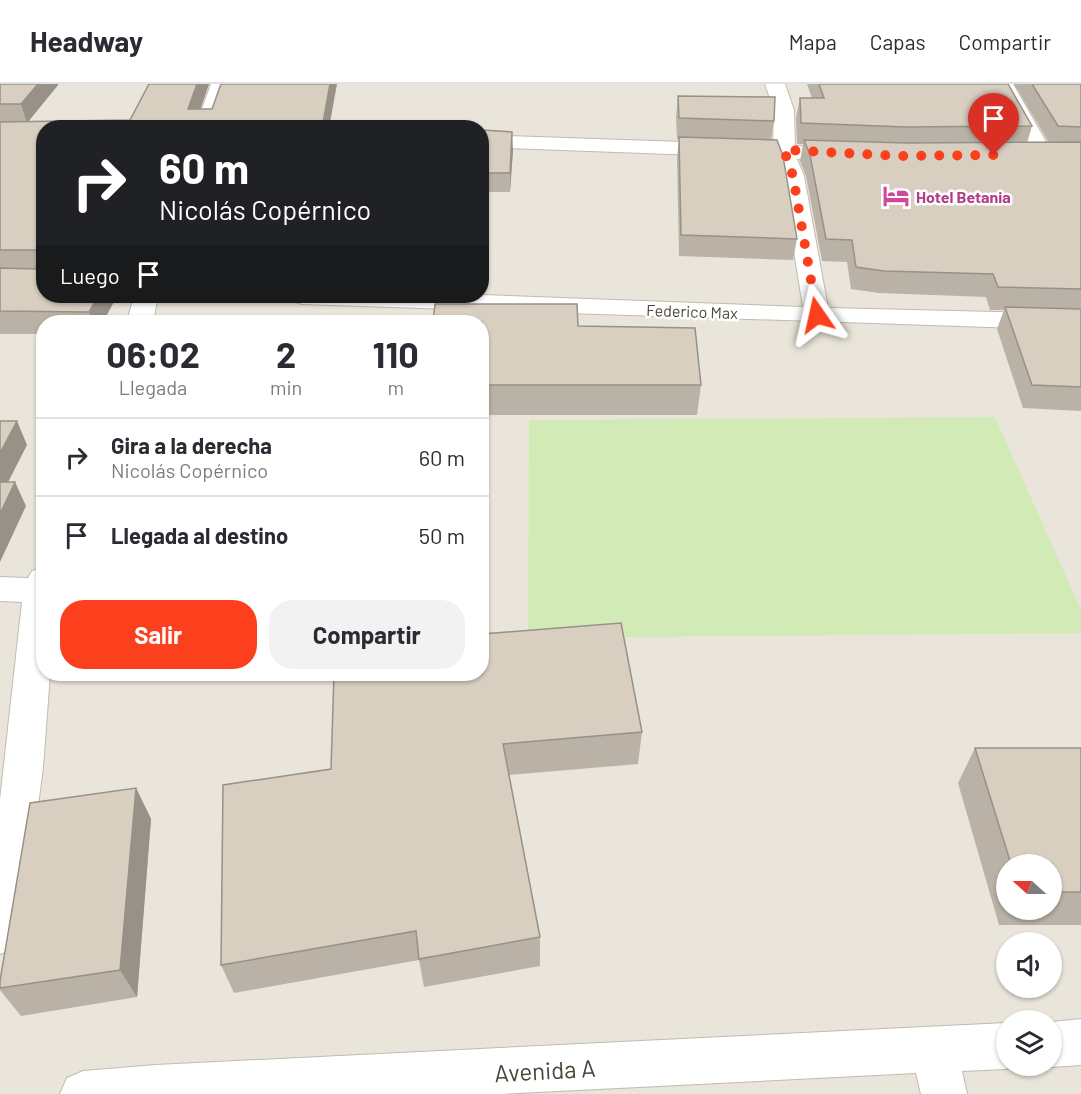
<!DOCTYPE html>
<html lang="es">
<head>
<meta charset="utf-8">
<style>
  :root { --surface:#fff; --page:#f2f2f3; --text:#2b2b33; --muted:#7c7c81; --line:#e1e1e2; --accent:#fc3f1d }
  body { margin:0; font-family:Barlow,sans-serif; background:var(--page); color:var(--text); height:100vh; display:flex; flex-direction:column; font-size:22px; white-space:nowrap }
  * { box-sizing:border-box; margin:0 }
  p { font-size:20px; color:var(--muted) }
  .icon { flex:none; width:33px; height:33px; fill:none; stroke:currentColor; stroke-width:2; stroke-linecap:round; stroke-linejoin:round }
  .map { position:relative; flex:1; overflow:hidden }
  .drawer { position:absolute; left:36px; top:231px; width:453px; height:366px; display:flex; flex-direction:column; background:var(--surface); border-radius:24px; box-shadow:0 2px 4px #0004 }
  .drawer>* { flex:none }
  .banner { position:absolute; left:36px; top:36px; width:453px; height:183px; border-radius:24px; box-shadow:0 2px 4px #0004; background:#202124; color:#fff; overflow:hidden }
  .needle { width:39px; rotate:291deg }
  .buttons { position:absolute; left:996px; top:770px; display:grid; gap:12px }
  .buttons a { display:grid; place-items:center; width:66px; height:66px; border-radius:50%; background:var(--surface); box-shadow:0 2px 4px #0004; font-size:30px }
  .pin { position:absolute; display:grid; place-items:center; width:51px; height:51px; color:#fff; margin:-62px -26px; border-radius:50% 50% 50% 0; rotate:-45deg; box-shadow:0 0 6px #0007 }
  .pin .icon { rotate:45deg }
  .me { position:absolute; width:66px; margin:-33px; rotate:349deg; stroke-linejoin:round; filter:drop-shadow(0 0 4px #0008) }
  .turn { display:flex; align-items:center; gap:21px; height:126px; padding:0 24px; font-size:27px }
  .turn .icon { width:78px; height:78px; stroke-width:2.5 }
  .turn b { display:block; font-size:42px; line-height:51px }
  .then { display:flex; align-items:center; height:57px; padding:0 24px; background:#0003; gap:12px; font-size:22px }
  .eta { display:flex; justify-content:space-evenly; align-items:center; height:102px; text-align:center }
  .eta b { font-size:36px; font-weight:700; line-height:42px }
  .button { display:flex; gap:12px; margin-top:auto; padding:12px 24px }
  .button a { flex:1; height:69px; border-radius:24px; background:var(--accent); color:#fff; font-size:24px; font-weight:700; line-height:69px; text-align:center }
  .button a+a { background:var(--page); color:var(--text) }
  ul { padding:0; list-style:none }
  li { display:flex; align-items:center; gap:18px; height:78px; padding:0 24px; border-top:2px solid var(--line) }
  li div { flex:1 }
  li b { display:block; font-size:22px }
  li em { font-style:normal }
  header { display:flex; align-items:center; gap:36px; box-sizing:border-box; height:84px; padding:0 30px; background:var(--surface); border-bottom:2px solid var(--line) }
  header strong { font-size:28px }
  nav { display:flex; gap:33px; margin-inline-start:auto; font-size:21px }
  .map>svg:first-child { display:block }
  .residential { fill:#eae5da; fill-rule:evenodd }
  .green { fill:#d2eab5 }
  .lines { fill:none; stroke-linecap:round; stroke-linejoin:round }
  .minor-casing { stroke:#c2bbae; stroke-width:2 }
  .minor { fill:#fff; fill-rule:evenodd }
  .wall { fill:#bab2a6; fill-rule:evenodd }
  .shaded-wall { fill:#979187 }
  .building { fill:#d8cfc1; stroke:#979187; stroke-width:1.5 }
  .route { stroke:#fc3f1d; stroke-width:10; stroke-dasharray:0 18 }
  .labels { text-anchor:middle; dominant-baseline:central; stroke-width:5; stroke-linejoin:round; paint-order:stroke }
  .far-hotel-label { font-size:16px; font-weight:bold; fill:#b23c85; stroke:#fff; text-anchor:start }
  .far-street-label { font-size:16px; fill:#4b4439; stroke:#fff }
  .near-street-label { font-size:24px; fill:#4b4439; stroke:#fff }
</style>
</head>
<body>
<header>
<strong>Headway</strong>
<nav><a>Mapa</a><a>Capas</a><a>Compartir</a></nav>
</header>
<div class="map">
<svg width="1081" height="1010" viewBox="0 0 1081 1010">
  <rect width="100%" height="100%" fill="#f6f3ec"/>
  <path class="residential" d="M 0,0 L 1081,0 L 1081,1010 L 0,1010 ZM 44,44 L 482,44 L 482,212 L 44,212 ZM 44,238 L 482,238 L 482,590 L 44,590 ZM 1006,780 L 1052,780 L 1052,825 L 1006,825 ZM 1006,858 L 1052,858 L 1052,903 L 1006,903 ZM 1006,936 L 1052,936 L 1052,981 L 1006,981 Z"/>
  <polygon class="green" points="995,333 1081,526 1081,549 528,554 529,336"/>
  <g class="lines">
    <g class="minor-casing">
      <g id="minor">
        <polygon points="211,0 231,0 215,44 195,44"/>
        <polygon points="765,0 785,0 794,26 795,62 845,64 853,65 856,70 853,75 845,76 797,75 804,92 828,224 1081,230 1081,246 302,220 293,217 289,212 482,211 803,223 782,92 776,74 482,63 482,51 773,61 774,26"/>
        <polygon points="993,0 1013,0 1053,70 1050,75 1034,75"/>
        <polygon points="134,212 158,212 153,238 127,238"/>
        <polygon points="44,483 44,590 50,590 43,684 21,850 15,864 0,870 0,716 22,518 0,517 0,493 28,494 32,487"/>
        <polygon points="1081,935 1081,981 1052,983 1048,981 1052,981 1052,938"/>
        <polygon points="1006,939 1006,981 1015,981 1006,985 962,987 967,1010 921,1010 916,989 500,1010 60,1010 67,994 83,987 156,981"/>
      </g>
    </g>
    <use href="#minor" class="minor"/>
  </g>
  <g class="wall">
    <polygon points="0,0 58,1 28,38 130,36 149,0 209,0 200,25 329,44 44,44 117,212 103,238 44,238 44,250 0,250"/>
    <polygon points="807,0 1008,0 1032,42 1027,59 1049,59 1014,0 1081,0 1081,327 1023,324 997,245 1004,226 990,226 986,213 879,209 851,205 847,178 822,177 806,92 800,77 803,60 797,60 796,34 800,14 812,14"/>
    <polygon points="678,12 774,37 771,56 797,155 793,176 679,172 677,73 679,56 677,55 676,33"/>
    <polygon points="482,46 513,66 510,108 482,108"/>
    <polygon points="482,238 578,242 701,301 697,331 482,331"/>
    <polygon points="334,590 642,648 638,680 509,691 540,853 540,882 424,903 419,876 234,909 221,881 331,685"/>
    <path d="M 975,664 L 1081,664 L 1081,841 L 999,841 L 958,699 ZM 1006,780 L 1052,780 L 1052,825 L 1006,825 Z"/>
    <polygon points="136,704 151,735 137,913 21,932 0,906 0,897"/>
  </g>
  <g class="shaded-wall">
    <polygon points="38,0 58,0 58,1 27,39 21,20"/>
    <polygon points="197,0 209,0 194,44 188,25"/>
    <polygon points="330,0 337,0 329,44 322,44"/>
    <polygon points="512,48 513,66 510,108 510,89"/>
    <polygon points="98,212 117,212 103,238 93,238 89,228"/>
    <polygon points="17,337 27,361 0,414 0,369"/>
    <polygon points="15,398 26,422 0,478 0,430"/>
    <polygon points="136,704 151,735 137,913 120,886"/>
  </g>
  <g class="building">
    <polygon points="0,0 38,0 21,20 0,20"/>
    <polygon points="149,0 197,0 188,25 212,25 221,0 330,0 322,44 44,44 44,212 98,212 89,228 0,227 0,184 36,185 38,169 36,166 0,166 0,38 130,36"/>
    <polygon points="819,0 1008,0 1032,42 906,43 801,39 800,14 824,14"/>
    <polygon points="1032,0 1081,0 1081,43 1058,42"/>
    <polygon points="678,12 775,13 774,37 679,34"/>
    <polygon points="482,46 512,48 510,89 482,89"/>
    <polygon points="679,53 777,56 783,72 797,155 681,151"/>
    <polygon points="804,56 906,59 1081,58 1081,205 998,203 993,190 884,187 856,183 852,156 826,155 810,71"/>
    <polygon points="435,220 577,220 578,242 695,244 701,301 482,301 482,238 433,238"/>
    <polygon points="1005,223 1081,225 1081,303 1032,301"/>
    <polygon points="0,337 17,337 0,369"/>
    <polygon points="0,398 15,398 0,430"/>
    <polygon points="621,539 642,648 503,660 540,853 419,875 416,847 221,881 223,701 331,685 334,590 482,590 482,550"/>
    <polygon points="975,664 1081,664 1081,808 1052,808 1052,780 1011,780"/>
    <polygon points="136,704 120,886 0,904 0,897 30,719"/>
  </g>
  <g class="lines">
    <polyline class="route" points="817,231 793,92 784,66 901,72 994,71"/>
  </g>
  <defs>
    <g id="hotel-bare" transform="scale(2.07)"><path d="M-6-4.5h1.5V1H6V5H4.5V3h-9V5H-6ZM-4 0a1.8 1.8 0 1 1 3.6 0ZM.5 0V-2.5h3Q6-2.5 6 0Z" fill="#d1479c" stroke="#fff" stroke-width="2.5" paint-order="stroke"/></g>
  </defs>
  <g fill-rule="evenodd">
    <use href="#hotel-bare" x="896" y="112"/>
  </g>
  <g class="labels">
    <g class="far-hotel-label">
      <text x="916" y="112">Hotel Betania</text>
    </g>
    <g class="far-street-label">
      <text transform="translate(692 227) rotate(2)">Federico Max</text>
    </g>
    <g class="near-street-label">
      <text transform="translate(545 986) rotate(-3)">Avenida A</text>
    </g>
  </g>
</svg>
<div class="buttons">
<a><svg class="needle" viewBox="-14 -14 28 28"><path d="M0-13l5 13h-10z" fill="#e53935"/><path d="M0 13l5-13h-10z" fill="#7c7c81"/></svg></a>
<a><svg class="icon" aria-label="sound" viewBox="0 0 24 24"><path d="M4 9h4l5-4v14l-5-4H4zM17 9q2 3 0 6"/></svg></a>
<a><svg class="icon" aria-label="layers" viewBox="0 0 24 24"><path d="M12 4l9 5-9 5-9-5zM3 14l9 5 9-5"/></svg></a>
</div>
<div class="pin" style="left:994px;top:71px;background:#d93025"><svg class="icon" aria-label="arrive" viewBox="0 0 24 24"><path d="M6 21V4h12l-3 4 3 4H6"/></svg></div>
<svg class="me" style="left:817px;top:231px" viewBox="-20 -20 40 40"><path d="M0-17L14 15 0 8-14 15z" fill="#fc3f1d" stroke="#fff" stroke-width="4"/></svg>
<div class="banner">
<div class="turn"><svg class="icon" aria-label="right" viewBox="0 0 24 24"><path d="M7 20v-9h11M14 6l5 5-5 5"/></svg><div><b>60 m</b>Nicolás Copérnico</div></div>
<div class="then">Luego<svg class="icon" aria-label="arrive" viewBox="0 0 24 24"><path d="M6 21V4h12l-3 4 3 4H6"/></svg></div>
</div>
<section class="drawer">
<div class="eta">
<div><b>06:02</b><p>Llegada</p></div>
<div><b>2</b><p>min</p></div>
<div><b>110</b><p>m</p></div>
</div>
<ul>
<li><svg class="icon" aria-label="right" viewBox="0 0 24 24"><path d="M7 20v-9h11M14 6l5 5-5 5"/></svg><div><b>Gira a la derecha</b><p>Nicolás Copérnico</p></div><em>60 m</em></li>
<li><svg class="icon" aria-label="arrive" viewBox="0 0 24 24"><path d="M6 21V4h12l-3 4 3 4H6"/></svg><div><b>Llegada al destino</b></div><em>50 m</em></li>
</ul>
<div class="button"><a>Salir</a><a>Compartir</a></div>
</section>
</div>
</body>
</html>
